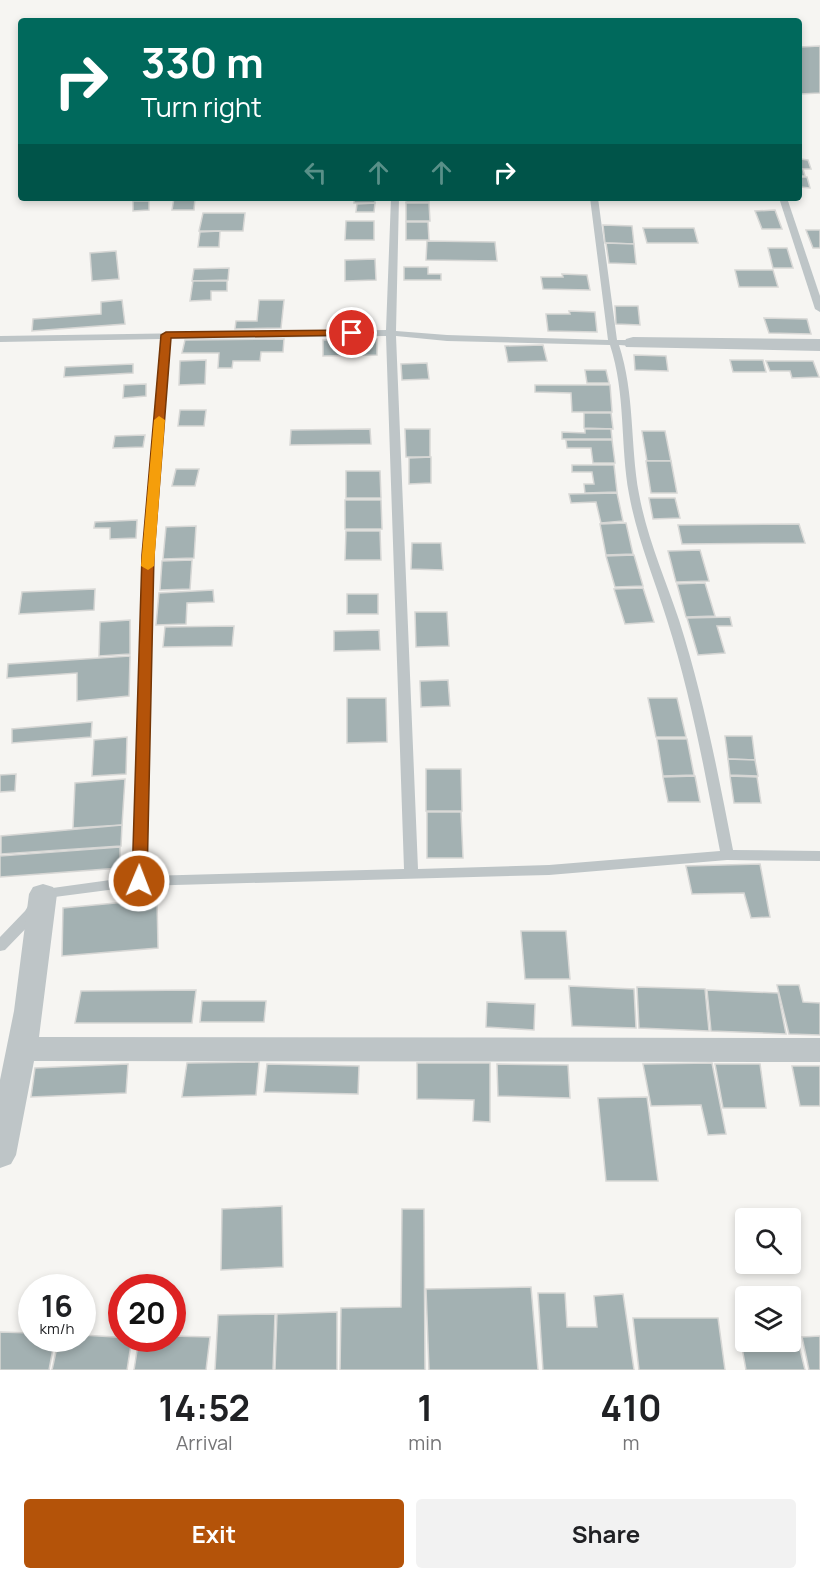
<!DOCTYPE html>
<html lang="en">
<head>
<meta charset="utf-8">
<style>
  :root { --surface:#fff; --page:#f2f2f2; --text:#202124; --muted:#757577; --accent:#b45309 }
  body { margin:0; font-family:Manrope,sans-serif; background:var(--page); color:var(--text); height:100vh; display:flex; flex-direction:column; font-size:22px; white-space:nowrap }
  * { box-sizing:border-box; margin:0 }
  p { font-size:20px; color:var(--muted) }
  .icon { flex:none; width:33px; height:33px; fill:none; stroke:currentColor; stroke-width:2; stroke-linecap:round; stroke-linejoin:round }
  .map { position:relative; height:1370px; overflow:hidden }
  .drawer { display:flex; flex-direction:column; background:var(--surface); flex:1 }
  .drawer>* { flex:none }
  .banner { position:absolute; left:18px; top:18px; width:784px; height:183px; border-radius:6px; box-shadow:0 3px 9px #0003; background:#00695c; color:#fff; overflow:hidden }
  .tools { position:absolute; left:735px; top:1208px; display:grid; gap:12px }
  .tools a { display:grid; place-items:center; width:66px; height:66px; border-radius:6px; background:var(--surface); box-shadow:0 3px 9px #0003; font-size:30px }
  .speed { position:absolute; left:18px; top:1274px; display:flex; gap:12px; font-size:30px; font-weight:700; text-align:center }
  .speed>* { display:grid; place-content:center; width:78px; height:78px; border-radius:50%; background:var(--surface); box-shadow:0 3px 9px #0003; line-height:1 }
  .speed small { font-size:15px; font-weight:400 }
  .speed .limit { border:9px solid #d22; background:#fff; color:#111 }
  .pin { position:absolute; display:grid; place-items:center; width:51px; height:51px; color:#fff; margin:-26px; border:3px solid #fff; border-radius:50%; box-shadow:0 2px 6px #0007 }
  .me { position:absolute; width:66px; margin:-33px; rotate:1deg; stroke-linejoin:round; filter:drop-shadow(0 0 4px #0008) }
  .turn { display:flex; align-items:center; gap:21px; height:126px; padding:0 24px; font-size:27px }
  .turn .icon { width:78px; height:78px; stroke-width:2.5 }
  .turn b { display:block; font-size:42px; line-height:51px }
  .lanes { display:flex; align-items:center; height:57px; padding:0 24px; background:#0003; justify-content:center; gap:30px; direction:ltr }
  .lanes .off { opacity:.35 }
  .eta { display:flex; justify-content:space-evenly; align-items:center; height:102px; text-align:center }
  .eta b { font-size:36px; font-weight:700; line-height:42px }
  .button { display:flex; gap:12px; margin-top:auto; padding:12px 24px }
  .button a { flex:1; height:69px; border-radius:6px; background:var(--accent); color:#fff; font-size:24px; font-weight:700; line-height:69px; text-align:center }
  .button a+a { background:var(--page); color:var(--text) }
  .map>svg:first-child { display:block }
  .building { fill:#a3b1b2; stroke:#d7d7d5; stroke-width:1.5 }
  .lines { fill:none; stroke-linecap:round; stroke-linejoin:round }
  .service { fill:#bec5c7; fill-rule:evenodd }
  .minor { fill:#bec5c7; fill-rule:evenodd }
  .route { fill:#b45309; stroke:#753606; stroke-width:1.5 }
  .slow { fill:#f59e0b }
</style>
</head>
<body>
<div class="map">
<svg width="820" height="1370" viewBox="0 0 820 1370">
  <rect width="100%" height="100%" fill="#f6f5f2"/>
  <g class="building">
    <polygon points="820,46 820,93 800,94 800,47"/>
    <polygon points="800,159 808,160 811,169 803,169 805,176 800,176"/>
    <polygon points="800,177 807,177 810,188 800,187"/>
    <polygon points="174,198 195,198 194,210 172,210"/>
    <rect x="354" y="198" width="21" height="5"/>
    <polygon points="407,198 430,198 429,202 406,202"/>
    <polygon points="133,201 149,201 149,210 133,211"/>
    <polygon points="375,203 374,212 356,212 357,204"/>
    <polygon points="406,203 429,203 430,221 406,221"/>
    <polygon points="775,210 782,229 762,229 755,211"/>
    <polygon points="203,213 245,213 243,231 199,231"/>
    <polygon points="346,221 374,221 374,240 345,240"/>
    <polygon points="406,222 428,222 429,240 406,240"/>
    <polygon points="603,225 632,226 634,244 605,243"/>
    <polygon points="643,228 694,228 698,243 647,243"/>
    <polygon points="806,230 820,230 820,248 813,248"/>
    <polygon points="220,231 219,247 198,247 200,232"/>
    <polygon points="427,241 495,242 497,261 426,260"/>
    <polygon points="606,243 634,244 636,264 609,263"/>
    <polygon points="768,248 787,248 793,268 773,268"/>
    <polygon points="116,251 119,279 92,281 90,253"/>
    <polygon points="375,259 376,280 345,281 345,260"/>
    <polygon points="404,267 428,267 428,274 441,274 441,280 404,280"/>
    <polygon points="229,268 228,280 192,281 194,269"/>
    <polygon points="735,270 773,270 778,287 739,287"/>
    <polygon points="562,274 587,275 590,290 543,289 541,277 563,277"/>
    <polygon points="193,281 227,281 227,291 211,291 211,300 190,301"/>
    <polygon points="122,300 125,324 32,331 33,319 101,314 101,302"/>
    <polygon points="259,300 284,300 281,328 235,329 236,321 257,321"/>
    <polygon points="615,306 638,306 640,325 616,324"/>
    <polygon points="569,311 595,312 597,332 548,331 546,314 570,314"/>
    <polygon points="764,318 807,319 811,334 769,333"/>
    <polygon points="284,339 283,352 261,352 260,361 233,361 232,368 218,368 219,353 182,353 185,340"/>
    <polygon points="377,339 377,355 323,356 323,340"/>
    <polygon points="543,345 547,361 508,362 505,346"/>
    <polygon points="634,355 666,356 668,371 635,370"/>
    <polygon points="206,360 205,384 179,385 180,361"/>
    <polygon points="730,360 763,360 766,372 733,372"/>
    <polygon points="766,361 813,361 819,377 792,378 790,371 770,371"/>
    <polygon points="427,363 429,379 402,380 401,364"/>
    <polygon points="133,364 133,373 64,377 65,367"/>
    <polygon points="585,370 606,370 609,383 587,383"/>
    <polygon points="146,384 146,396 123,398 124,385"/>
    <polygon points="535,385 610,385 612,412 572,412 571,393 535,392"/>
    <polygon points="180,410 206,410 204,426 178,426"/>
    <polygon points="584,413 611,413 613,429 584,428"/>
    <polygon points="370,429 371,444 290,445 291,430"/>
    <polygon points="405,429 430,429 430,457 406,457"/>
    <polygon points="585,429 611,429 612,439 562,439 562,432 585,433"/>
    <polygon points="642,431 665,431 671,461 647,461"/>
    <polygon points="145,435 143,447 113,448 115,436"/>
    <polygon points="566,440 612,440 615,463 593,463 591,448 567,448"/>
    <polygon points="431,457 431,483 409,484 409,458"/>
    <polygon points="646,461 671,461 677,493 651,493"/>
    <polygon points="572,465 614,465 617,492 585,493 584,484 594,484 592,472 572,472"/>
    <polygon points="176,469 199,469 195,486 172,486"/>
    <polygon points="346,471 380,471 381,498 346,498"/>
    <polygon points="617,493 623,521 601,523 596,502 571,503 569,494"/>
    <polygon points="649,498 675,498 680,518 653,519"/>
    <polygon points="345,500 381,500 382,529 345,529"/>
    <polygon points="137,520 136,538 110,539 110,528 94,528 95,522"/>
    <polygon points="626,523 633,554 606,555 600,524"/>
    <polygon points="799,524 805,543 682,544 678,525"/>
    <polygon points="196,526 194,558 163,559 166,527"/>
    <polygon points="346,531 380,531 381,560 345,560"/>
    <polygon points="412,543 441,543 443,570 411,569"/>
    <polygon points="700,550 709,581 676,582 668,551"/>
    <polygon points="634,555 643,586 615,587 606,556"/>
    <polygon points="192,560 190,589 160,590 162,561"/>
    <polygon points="705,583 715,616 686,617 677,584"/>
    <polygon points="643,588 654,622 625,624 614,589"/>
    <polygon points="95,589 94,610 19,614 22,592"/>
    <polygon points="213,590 214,602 187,603 186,624 156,625 159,593"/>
    <rect x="347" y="594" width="31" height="20"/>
    <polygon points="415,612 447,612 449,646 416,647"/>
    <polygon points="730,617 732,626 717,626 725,653 698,655 687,618"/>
    <polygon points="130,620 130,654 99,656 100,622"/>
    <polygon points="234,626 232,646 163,647 165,627"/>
    <polygon points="379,630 380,650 334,651 334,631"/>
    <polygon points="130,656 129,696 77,701 77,673 7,678 8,664"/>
    <polygon points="448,680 450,706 421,707 420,681"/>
    <polygon points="347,698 386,698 387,742 347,743"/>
    <polygon points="648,698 677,698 686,737 656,737"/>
    <polygon points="92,722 91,737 12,743 12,729"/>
    <polygon points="725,736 752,736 755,760 728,759"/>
    <polygon points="127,737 126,774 92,776 94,740"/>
    <polygon points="657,739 687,739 694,775 663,776"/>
    <polygon points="728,759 755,760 758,776 730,775"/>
    <polygon points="426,769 461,769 462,811 426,811"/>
    <polygon points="16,774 15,791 0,792 0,775"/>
    <polygon points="695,776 700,802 668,802 663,777"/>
    <polygon points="730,776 757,777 761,803 734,803"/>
    <polygon points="125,779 122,825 73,828 75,783"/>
    <polygon points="427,812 461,812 463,858 427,858"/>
    <polygon points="122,825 121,846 1,854 1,836"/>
    <polygon points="120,847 120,868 0,877 0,856"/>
    <polygon points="760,864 770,917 751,918 744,893 692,894 686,866"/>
    <polygon points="157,899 158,948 62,956 63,908"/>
    <polygon points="521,931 566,931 570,979 525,979"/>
    <polygon points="777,985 799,985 803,1002 820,1003 820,1035 789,1034"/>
    <polygon points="569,986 634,989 636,1028 572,1026"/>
    <polygon points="637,987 705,989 709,1031 639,1028"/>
    <polygon points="196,990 192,1023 75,1023 81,991"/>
    <polygon points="707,990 778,993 786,1034 711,1031"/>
    <polygon points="202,1001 266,1001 264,1022 200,1022"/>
    <polygon points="487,1002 535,1004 534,1030 486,1027"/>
    <polygon points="259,1062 256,1095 182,1097 187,1063"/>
    <polygon points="417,1063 490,1063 490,1122 473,1121 474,1100 417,1099"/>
    <polygon points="712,1063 726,1134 708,1135 701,1105 651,1106 643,1064"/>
    <polygon points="128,1064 126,1093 31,1097 35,1068"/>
    <polygon points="267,1064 359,1066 358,1094 264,1092"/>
    <polygon points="497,1064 568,1065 570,1098 498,1096"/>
    <polygon points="715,1064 760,1064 766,1108 723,1108"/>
    <polygon points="792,1066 820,1066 820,1106 800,1106"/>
    <polygon points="647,1097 658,1181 606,1181 598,1098"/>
    <polygon points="282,1206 283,1267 221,1270 222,1209"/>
    <polygon points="402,1209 424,1209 425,1370 340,1370 341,1308 401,1307"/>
    <polygon points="531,1287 538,1370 429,1370 426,1289"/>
    <polygon points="538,1293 565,1293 567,1327 597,1327 594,1296 623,1294 634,1370 543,1370"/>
    <polygon points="337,1312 337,1370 275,1370 277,1314"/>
    <polygon points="275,1314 273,1370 215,1370 218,1315"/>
    <polygon points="633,1318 718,1318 725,1370 639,1370"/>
    <polygon points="0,1332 32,1333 32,1338 55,1338 49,1370 0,1370"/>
    <polygon points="82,1335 132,1338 127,1370 52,1370 59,1338 82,1338"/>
    <polygon points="172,1336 210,1337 206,1370 134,1370 139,1338 172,1338"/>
    <polygon points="820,1336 820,1370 809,1370 802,1337"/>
    <polygon points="798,1341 805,1370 746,1370 741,1342"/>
  </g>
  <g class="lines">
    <g class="service">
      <path d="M 391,198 L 399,198 L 396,331 L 447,335 L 608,340 L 590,198 L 598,198 L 617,340 L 633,340 L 638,343 L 633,346 L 619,345 C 635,394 630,444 639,494 C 647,538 665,578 679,620 C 703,695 718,773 733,850 L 820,851 L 820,861 L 727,860 L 549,875 L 139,886 L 47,898 L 35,919 L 5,950 L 0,951 L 0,937 L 25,911 L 38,890 L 132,877 L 143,555 L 161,339 L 0,342 L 0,336 L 386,330 ZM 386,336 L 404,869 L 146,876 L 153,555 L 170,339 ZM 396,336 L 447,341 L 610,345 C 626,394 620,444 629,494 C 637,538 654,578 667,620 C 691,695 705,773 720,851 L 549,865 L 418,869 Z"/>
      <polygon points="779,198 787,198 820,296 820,312 815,309"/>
    </g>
    <g class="minor">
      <polygon points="633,337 820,339 820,351 626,347 624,343 626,339"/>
      <polygon points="43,884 53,887 57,894 39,1037 820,1038 820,1062 34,1061 16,1155 11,1164 0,1168 0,1080 14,1011 29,894 33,887"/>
    </g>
  </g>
  <polygon class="route" points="352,330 357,333 356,335 171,338 154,555 147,881 145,885 134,885 132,881 142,555 161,335 166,332"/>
  <polygon class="slow" points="159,416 165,420 154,566 148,570 141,566 154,420"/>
</svg>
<div class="tools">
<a><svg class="icon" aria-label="search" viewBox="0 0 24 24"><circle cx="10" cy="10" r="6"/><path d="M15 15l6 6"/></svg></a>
<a><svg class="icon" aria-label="layers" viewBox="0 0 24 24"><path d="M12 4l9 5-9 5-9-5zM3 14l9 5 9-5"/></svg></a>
</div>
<div class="speed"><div>16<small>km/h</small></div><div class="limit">20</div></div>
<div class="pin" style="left:352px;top:333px;background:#d93025"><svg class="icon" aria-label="arrive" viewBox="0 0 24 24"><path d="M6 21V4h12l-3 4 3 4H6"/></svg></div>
<svg class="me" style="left:139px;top:881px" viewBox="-20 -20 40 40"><circle r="17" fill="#b45309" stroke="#fff" stroke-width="3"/><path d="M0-11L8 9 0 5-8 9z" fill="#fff"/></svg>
<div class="banner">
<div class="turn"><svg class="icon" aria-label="right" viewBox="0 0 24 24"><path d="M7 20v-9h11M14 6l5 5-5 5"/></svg><div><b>330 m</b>Turn right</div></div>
<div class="lanes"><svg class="icon off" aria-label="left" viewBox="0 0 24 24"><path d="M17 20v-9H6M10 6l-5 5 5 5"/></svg><svg class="icon off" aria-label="ahead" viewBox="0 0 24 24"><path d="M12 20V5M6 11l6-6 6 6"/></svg><svg class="icon off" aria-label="ahead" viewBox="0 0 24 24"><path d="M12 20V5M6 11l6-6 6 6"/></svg><svg class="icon" aria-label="right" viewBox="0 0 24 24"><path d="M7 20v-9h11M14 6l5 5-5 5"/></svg></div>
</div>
</div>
<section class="drawer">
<div class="eta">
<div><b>14:52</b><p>Arrival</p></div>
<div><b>1</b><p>min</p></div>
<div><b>410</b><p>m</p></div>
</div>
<div class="button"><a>Exit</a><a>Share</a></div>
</section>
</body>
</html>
